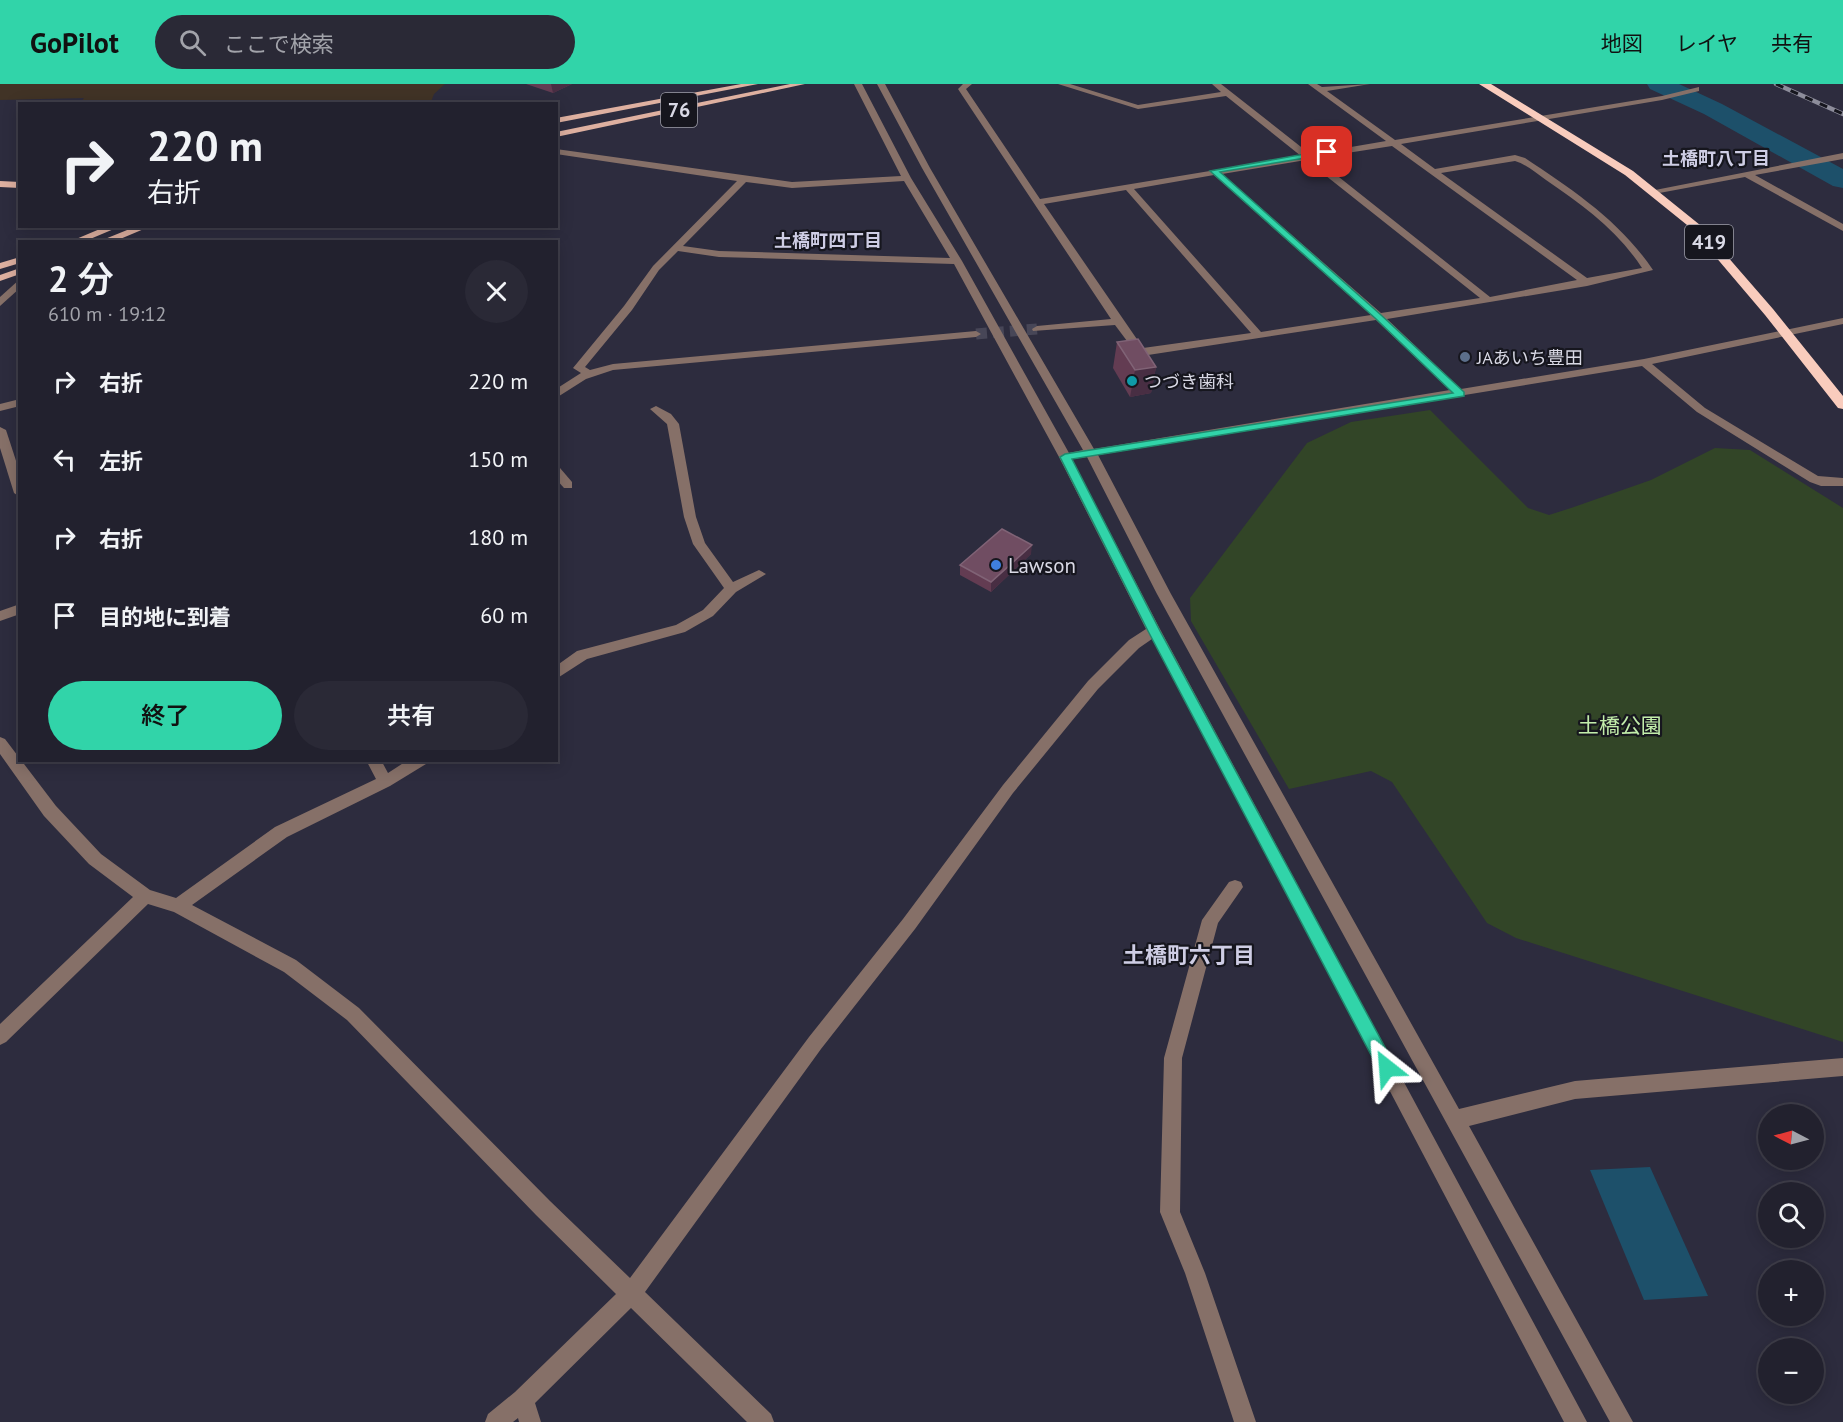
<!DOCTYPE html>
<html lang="ja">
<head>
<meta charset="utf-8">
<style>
  :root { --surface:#22212e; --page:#2a2936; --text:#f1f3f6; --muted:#a2a3aa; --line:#3f3e4a; --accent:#31d4a9 }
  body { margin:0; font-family:"PT Sans","Noto Sans JP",sans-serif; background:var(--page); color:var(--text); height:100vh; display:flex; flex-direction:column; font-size:22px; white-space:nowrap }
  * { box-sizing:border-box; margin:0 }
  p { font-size:20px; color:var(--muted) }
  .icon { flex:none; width:33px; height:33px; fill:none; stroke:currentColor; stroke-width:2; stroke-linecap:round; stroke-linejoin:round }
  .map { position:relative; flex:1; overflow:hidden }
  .panel { position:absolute; left:18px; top:156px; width:540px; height:522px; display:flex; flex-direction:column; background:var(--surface); border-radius:0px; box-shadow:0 3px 15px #0003,0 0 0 2px var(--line) }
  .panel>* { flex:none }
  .top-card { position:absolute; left:18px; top:18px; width:540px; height:126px; border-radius:0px; box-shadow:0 3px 15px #0003,0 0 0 2px var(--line); background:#22212e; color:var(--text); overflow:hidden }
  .needle { width:39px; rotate:276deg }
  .controls { position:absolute; left:1758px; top:1020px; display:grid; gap:12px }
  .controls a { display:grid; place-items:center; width:66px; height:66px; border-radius:50%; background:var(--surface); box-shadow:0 3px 15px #0003,0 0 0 2px var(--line); font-size:30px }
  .pin { position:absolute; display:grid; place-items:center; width:51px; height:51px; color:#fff; margin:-26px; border-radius:12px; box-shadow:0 3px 9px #0006 }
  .me { position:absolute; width:66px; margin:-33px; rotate:332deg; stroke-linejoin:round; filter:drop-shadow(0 0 4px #0008) }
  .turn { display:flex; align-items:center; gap:21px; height:126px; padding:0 30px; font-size:27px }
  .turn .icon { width:78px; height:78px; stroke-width:2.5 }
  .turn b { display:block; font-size:42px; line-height:51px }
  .round { display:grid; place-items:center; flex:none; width:63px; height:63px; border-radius:32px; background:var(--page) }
  .headline { display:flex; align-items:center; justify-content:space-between; height:102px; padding:0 30px }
  h1 { font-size:36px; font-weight:600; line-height:45px }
  .button { display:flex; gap:12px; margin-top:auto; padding:12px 30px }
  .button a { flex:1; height:69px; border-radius:36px; background:var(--accent); color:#111; font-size:24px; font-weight:600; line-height:69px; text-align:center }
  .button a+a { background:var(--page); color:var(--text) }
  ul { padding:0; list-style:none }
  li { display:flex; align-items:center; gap:18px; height:78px; padding:0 30px }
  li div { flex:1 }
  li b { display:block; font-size:22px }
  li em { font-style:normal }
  header { display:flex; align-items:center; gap:36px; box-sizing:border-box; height:84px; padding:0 30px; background:var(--accent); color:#111 }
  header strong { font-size:28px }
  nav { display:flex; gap:33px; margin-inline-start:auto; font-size:21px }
  .search { width:420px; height:54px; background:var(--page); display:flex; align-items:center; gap:15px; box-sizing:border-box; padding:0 21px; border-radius:33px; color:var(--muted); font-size:22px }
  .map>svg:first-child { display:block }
  .industrial { fill:#413326 }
  .green { fill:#324527 }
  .water { fill:#1d506a }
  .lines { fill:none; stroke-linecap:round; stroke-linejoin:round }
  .river { fill:#1d506a; fill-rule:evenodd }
  .minor-tunnel { stroke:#474657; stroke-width:11; stroke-dasharray:11 6; stroke-linecap:butt }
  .minor { fill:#867068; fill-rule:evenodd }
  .major { fill:#deb0a0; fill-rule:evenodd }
  .highway { fill:#f9ccbd; fill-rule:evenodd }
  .rail-casing { stroke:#8d8d9b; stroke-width:4.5 }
  .rail { stroke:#16161e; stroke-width:3; stroke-dasharray:8; stroke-linecap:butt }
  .wall { fill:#633c52 }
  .shaded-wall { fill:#482e43 }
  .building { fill:#704d62; stroke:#806376; stroke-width:1.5 }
  .route { fill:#31d4a9; stroke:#208a6e; stroke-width:1.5 }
  .service-dot { fill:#5c6f8a; stroke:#16161e; stroke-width:2 }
  .culture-dot { fill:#0f9aa8; stroke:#16161e; stroke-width:2 }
  .shop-dot { fill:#3f7fe0; stroke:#16161e; stroke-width:2 }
  .labels { text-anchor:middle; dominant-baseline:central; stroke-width:4.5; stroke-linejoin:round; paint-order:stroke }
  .far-neighbourhood-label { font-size:18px; font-weight:bold; fill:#cecde4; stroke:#16161e }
  .far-poi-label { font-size:18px; fill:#d9d9e5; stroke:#16161e; text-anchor:start }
  .shield { fill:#16161e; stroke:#9e9ea9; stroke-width:1.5 }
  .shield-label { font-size:20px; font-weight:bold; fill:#d9d9e5 }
  .poi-label { font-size:21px; fill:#d9d9e5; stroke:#16161e; text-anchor:start }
  .park-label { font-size:21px; fill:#c2edaa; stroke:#16161e }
  .neighbourhood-label { font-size:22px; font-weight:bold; fill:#cecde4; stroke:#16161e }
</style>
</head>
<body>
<header>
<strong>GoPilot</strong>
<div class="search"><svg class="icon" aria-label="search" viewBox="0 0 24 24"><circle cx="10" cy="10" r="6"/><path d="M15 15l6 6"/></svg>ここで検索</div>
<nav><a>地図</a><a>レイヤ</a><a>共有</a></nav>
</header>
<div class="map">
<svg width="1843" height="1338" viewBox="0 0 1843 1338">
  <rect width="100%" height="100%" fill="#2d2c3e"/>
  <polygon class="industrial" points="0,0 445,0 434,10 430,20 79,20 84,14 0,16"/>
  <polygon class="green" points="1430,326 1528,424 1549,431 1571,424 1651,396 1715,364 1750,366 1843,424 1843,958 1516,854 1487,839 1392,698 1371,687 1289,705 1191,537 1190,514 1307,359 1351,338"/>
  <polygon class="water" points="1650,1083 1708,1212 1644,1216 1590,1086"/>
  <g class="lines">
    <polygon class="river" points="1647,0 1679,0 1722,20 1843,85 1843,104 1833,102 1704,30 1650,5"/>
    <polyline class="minor-tunnel" points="976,250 1037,245"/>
    <g class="minor">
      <path d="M 854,0 L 862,0 L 911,94 L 962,177 L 1069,369 L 1083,366 L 922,84 L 877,0 L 885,0 L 930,84 L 1094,365 L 1450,306 L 1376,236 L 1148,271 L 1136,269 L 1115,241 L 1033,247 L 1032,245 L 1037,242 L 1111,235 L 958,5 L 963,0 L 972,0 L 966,5 L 1040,115 L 1301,72 L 1226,12 L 1138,25 L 1058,0 L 1070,0 L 1138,21 L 1221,8 L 1212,0 L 1221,0 L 1310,70 L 1386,57 L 1308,0 L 1317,0 L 1322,3 L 1370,0 L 1327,7 L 1395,56 L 1662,12 L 1699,3 L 1699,7 L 1662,16 L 1401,60 L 1435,85 L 1515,71 L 1525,74 C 1573,106 1620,137 1653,186 L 1587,202 L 1387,235 L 1461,305 L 1644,275 L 1843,234 L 1843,240 L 1652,280 L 1705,324 L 1818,392 L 1843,394 L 1843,402 L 1821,402 L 1810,398 L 1697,328 L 1642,282 L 1098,371 L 1171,510 L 1459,1025 L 1575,997 L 1843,974 L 1843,992 L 1575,1015 L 1469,1042 L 1633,1338 L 1610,1338 L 1157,510 L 1087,373 L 1072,375 L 1161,547 L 1587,1338 L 1564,1338 L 1152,555 L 1139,564 L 1098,605 L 1013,709 L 915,845 L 821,965 L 645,1208 L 771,1330 L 774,1338 L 747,1338 L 631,1224 L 535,1319 L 541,1338 L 519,1338 L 518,1334 L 513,1338 L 485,1338 L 488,1330 L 515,1308 L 616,1210 L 536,1131 L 347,936 L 284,888 L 174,828 L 148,820 L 6,958 L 0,961 L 0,940 L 133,813 L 89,780 L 44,732 L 0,670 L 0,653 L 5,655 L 56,722 L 101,770 L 150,806 L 176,814 L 275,743 L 376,695 L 366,676 L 381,676 L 388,689 L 408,676 L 428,676 L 426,680 L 390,702 L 287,753 L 192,821 L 296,876 L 359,924 L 550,1117 L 630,1194 L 809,953 L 903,835 L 1003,701 L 1088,597 L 1129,556 L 1146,545 L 1059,373 L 954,180 L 719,173 L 678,167 L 659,186 L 632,226 L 585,283 L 590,286 L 613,280 L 976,247 L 981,250 L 976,253 L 613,286 L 586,295 L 556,314 L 556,305 L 581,289 L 573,284 L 624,222 L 653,182 L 737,97 L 556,70 L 556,65 L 792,98 L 901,92 ZM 1392,62 L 1577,196 L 1490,213 L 1315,74 ZM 1306,76 L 1480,214 L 1381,229 L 1222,90 ZM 1515,77 C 1526,80 1537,90 1546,96 C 1583,121 1618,147 1642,184 L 1587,194 L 1441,89 ZM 1214,91 L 1371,231 L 1261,248 L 1134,105 ZM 904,97 L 950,174 L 719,167 L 683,162 L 746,98 L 792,104 ZM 1126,106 L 1251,249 L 1143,264 L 1044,120 Z"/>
      <polygon points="1843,69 1843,75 1755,91 1843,140 1843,147 1745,93 1654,110 1650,107"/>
      <polygon points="20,195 20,204 0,222 0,213"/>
      <polygon points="20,315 20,322 0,327 0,320"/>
      <polygon points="656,322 671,330 679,340 696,433 705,459 733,498 759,486 766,490 736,508 713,532 685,548 587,575 556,595 556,582 577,567 676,541 703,526 724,504 693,460 684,433 667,340 650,325"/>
      <polygon points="0,343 6,346 20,389 20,413 14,409 0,364"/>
      <polygon points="556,383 560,384 572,398 572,404 564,404 556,395"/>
      <polygon points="20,520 20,530 0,537 0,527"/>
      <polygon points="1235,796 1241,798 1243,803 1218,839 1182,974 1180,1128 1205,1189 1256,1338 1234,1338 1185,1189 1160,1128 1164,974 1202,836 1229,798"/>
    </g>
    <g class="major">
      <polygon points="741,0 758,0 556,39 556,34"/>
      <polygon points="790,0 805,0 556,53 556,48"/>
      <polygon points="0,97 20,98 20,104 0,103"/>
      <polygon points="107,142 121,142 83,158 69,158"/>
      <polygon points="137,142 151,142 113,158 100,157"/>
      <polygon points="20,173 20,179 0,185 0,179"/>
      <polygon points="20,184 20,190 0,197 0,191"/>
    </g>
    <polygon class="highway" points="1479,0 1491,0 1633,87 1700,141 1773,225 1843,312 1843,325 1838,324 1765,231 1692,145 1625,91"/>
    <g class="rail-casing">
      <polyline id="rail" points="1776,0 1843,30"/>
    </g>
    <use href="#rail" class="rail"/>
  </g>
  <g class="wall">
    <polygon points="526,0 572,0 553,9"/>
    <polygon points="1117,258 1156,283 1151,309 1130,313 1113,284"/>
    <polygon points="1031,470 991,508 960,491 960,481"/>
  </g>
  <g class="shaded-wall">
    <polygon points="551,0 572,0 553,9"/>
    <polygon points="1156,283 1151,309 1130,313 1135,286"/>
    <polygon points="1032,461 1031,470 991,508 991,498"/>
  </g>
  <g class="building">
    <polygon points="1138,255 1156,283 1135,286 1117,258"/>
    <polygon points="1002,445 1032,461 991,498 960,481"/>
  </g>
  <polygon class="route" points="1327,66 1330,67 1330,70 1220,88 1381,231 1464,308 1464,312 1072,375 1160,547 1393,978 1396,984 1393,990 1387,992 1381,990 1148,547 1060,373 1065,370 1453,309 1375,234 1210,87"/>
  <circle class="service-dot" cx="1465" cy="273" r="6"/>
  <circle class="culture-dot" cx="1132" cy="297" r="6"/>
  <circle class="shop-dot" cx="996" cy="481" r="6"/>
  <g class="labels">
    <g class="far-neighbourhood-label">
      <text x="1716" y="74">土橋町八丁目</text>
      <text x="828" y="156">土橋町四丁目</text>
    </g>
    <g class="far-poi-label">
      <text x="1477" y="273">JAあいち豊田</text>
      <text x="1144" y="297">つづき歯科</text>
    </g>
    <g class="shield">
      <rect x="661" y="9" width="36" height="34" rx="4.5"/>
      <rect x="1685" y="141" width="48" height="34" rx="4.5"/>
    </g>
    <g class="shield-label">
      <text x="679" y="26">76</text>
      <text x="1709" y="158">419</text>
    </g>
    <g class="poi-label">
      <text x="1008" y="481">Lawson</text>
    </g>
    <g class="park-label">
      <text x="1620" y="641">土橋公園</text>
    </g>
    <g class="neighbourhood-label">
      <text x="1189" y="871">土橋町六丁目</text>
    </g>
  </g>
</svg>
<div class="controls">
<a><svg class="needle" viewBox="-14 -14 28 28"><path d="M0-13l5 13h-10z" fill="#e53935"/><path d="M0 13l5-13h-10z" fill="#a2a3aa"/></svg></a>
<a><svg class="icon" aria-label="search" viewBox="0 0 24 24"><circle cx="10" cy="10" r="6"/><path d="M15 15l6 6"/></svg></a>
<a>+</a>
<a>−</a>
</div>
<div class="pin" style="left:1327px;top:68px;background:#d93025"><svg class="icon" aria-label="arrive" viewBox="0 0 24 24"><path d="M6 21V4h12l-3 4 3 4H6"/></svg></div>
<svg class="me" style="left:1387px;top:984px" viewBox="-20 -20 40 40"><path d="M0-17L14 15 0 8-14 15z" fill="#31d4a9" stroke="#fff" stroke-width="4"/></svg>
<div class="top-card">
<div class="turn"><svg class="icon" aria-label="right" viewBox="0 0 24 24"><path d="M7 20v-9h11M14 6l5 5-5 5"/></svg><div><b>220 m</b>右折</div></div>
</div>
<section class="panel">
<div class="headline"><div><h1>2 分</h1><p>610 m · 19:12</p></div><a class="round"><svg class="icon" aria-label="close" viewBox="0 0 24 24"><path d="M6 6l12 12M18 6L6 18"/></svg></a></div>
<ul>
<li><svg class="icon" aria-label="right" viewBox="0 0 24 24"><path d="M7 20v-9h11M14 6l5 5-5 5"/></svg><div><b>右折</b></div><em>220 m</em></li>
<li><svg class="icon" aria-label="left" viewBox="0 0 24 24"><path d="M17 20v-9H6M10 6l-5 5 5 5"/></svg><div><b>左折</b></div><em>150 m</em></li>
<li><svg class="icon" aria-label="right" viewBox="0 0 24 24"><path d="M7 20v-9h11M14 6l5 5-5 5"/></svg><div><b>右折</b></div><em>180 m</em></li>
<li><svg class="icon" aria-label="arrive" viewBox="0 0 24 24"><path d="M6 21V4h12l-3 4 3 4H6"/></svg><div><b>目的地に到着</b></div><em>60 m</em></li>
</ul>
<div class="button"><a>終了</a><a>共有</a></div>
</section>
</div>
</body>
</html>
